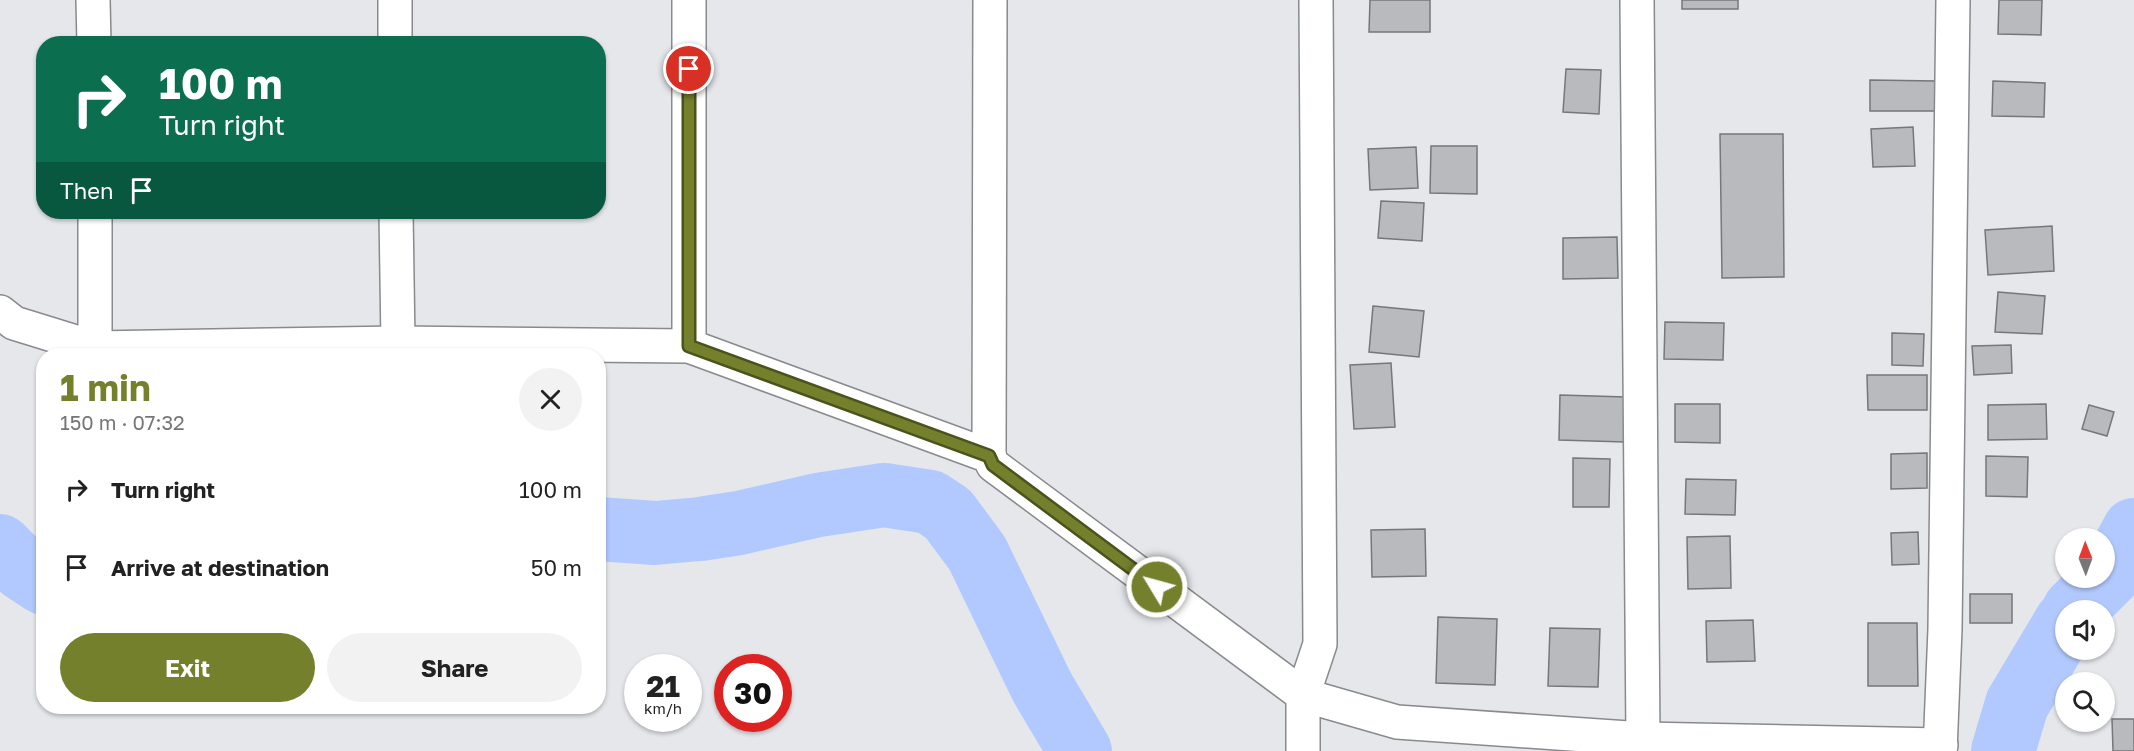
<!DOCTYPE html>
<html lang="en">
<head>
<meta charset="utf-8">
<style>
  :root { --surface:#fff; --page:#f2f2f2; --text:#222; --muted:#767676; --accent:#74802c }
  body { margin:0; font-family:"Golos Text",sans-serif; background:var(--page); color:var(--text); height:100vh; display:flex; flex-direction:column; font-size:22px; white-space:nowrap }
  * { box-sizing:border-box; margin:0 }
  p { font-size:20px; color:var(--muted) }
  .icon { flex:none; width:33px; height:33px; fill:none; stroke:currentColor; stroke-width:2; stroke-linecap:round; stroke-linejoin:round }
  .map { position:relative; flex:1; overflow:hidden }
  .drawer { position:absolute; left:36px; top:348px; width:570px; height:366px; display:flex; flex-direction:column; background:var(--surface); border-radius:24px; box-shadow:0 2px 4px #0004 }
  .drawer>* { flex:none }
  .top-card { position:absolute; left:36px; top:36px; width:570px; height:183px; border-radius:24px; box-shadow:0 2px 4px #0004; background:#0b6e4f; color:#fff; overflow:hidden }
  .needle { width:39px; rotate:359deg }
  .fabs { position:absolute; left:2055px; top:528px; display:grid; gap:12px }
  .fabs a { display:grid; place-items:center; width:60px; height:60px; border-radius:50%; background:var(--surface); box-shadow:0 2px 4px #0004; font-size:30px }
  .speed { position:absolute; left:624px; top:654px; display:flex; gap:12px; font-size:30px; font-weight:700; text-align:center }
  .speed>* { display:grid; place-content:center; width:78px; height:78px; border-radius:50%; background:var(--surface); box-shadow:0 2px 4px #0004; line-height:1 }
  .speed small { font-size:15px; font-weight:400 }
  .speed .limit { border:9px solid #d22; background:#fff; color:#111 }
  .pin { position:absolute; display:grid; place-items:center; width:51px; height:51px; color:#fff; margin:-26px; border:3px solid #fff; border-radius:50%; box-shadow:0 2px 6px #0007 }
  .me { position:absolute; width:66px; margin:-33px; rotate:307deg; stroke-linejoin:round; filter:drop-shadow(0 0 4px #0008) }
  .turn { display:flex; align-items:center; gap:21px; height:126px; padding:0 24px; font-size:27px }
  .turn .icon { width:78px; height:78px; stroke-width:2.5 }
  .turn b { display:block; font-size:42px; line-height:51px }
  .then { display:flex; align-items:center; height:57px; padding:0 24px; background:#0003; gap:12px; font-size:22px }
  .round { display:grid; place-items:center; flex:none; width:63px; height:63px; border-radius:32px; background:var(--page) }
  .headline { display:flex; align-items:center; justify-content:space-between; height:102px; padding:0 24px }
  h1 { font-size:36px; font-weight:700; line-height:45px; color:var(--accent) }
  .button { display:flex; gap:12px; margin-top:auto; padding:12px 24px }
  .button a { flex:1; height:69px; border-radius:36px; background:var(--accent); color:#fff; font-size:24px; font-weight:700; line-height:69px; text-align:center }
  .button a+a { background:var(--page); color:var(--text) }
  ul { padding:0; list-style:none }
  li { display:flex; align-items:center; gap:18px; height:78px; padding:0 24px }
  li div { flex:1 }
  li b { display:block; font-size:22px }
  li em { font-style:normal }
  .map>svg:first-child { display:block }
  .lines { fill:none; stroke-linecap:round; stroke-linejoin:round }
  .river { stroke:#b2c9ff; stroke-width:64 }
  .building { fill:#b8babe; stroke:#75777b; stroke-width:1.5 }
  .minor-casing { stroke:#888a8e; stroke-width:36 }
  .minor { stroke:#fff; stroke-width:33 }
  .route-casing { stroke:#4b531d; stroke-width:15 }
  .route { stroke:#74802c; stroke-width:10 }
</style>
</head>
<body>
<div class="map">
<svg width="2134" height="751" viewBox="0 0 2134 751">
  <rect width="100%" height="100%" fill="#e5e7eb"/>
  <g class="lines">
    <g class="river">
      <polyline points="598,529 655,533 700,529 739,523 818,505 884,495 930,502 948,514 977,553 1042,687 1080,751"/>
      <polyline points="0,546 24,570 44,583"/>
      <polyline points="2074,610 2110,574 2134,530"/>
      <polyline points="2003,751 2017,704 2066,622"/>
    </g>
  </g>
  <g class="building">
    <polygon points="1370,0 1430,0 1430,32 1369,32"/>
    <rect x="1682" y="0" width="56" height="9"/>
    <polygon points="1999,0 2042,0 2041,35 1998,34"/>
    <polygon points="1566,69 1601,70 1599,114 1563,112"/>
    <polygon points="1870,80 1936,81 1935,111 1870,111"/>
    <polygon points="1993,81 2045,83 2044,117 1992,116"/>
    <polygon points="1913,127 1915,166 1873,167 1871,129"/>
    <polygon points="1720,134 1783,134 1784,277 1722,278"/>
    <polygon points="1431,146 1477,146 1477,194 1430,193"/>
    <polygon points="1416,147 1418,188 1370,190 1368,149"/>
    <polygon points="1381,201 1424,203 1422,241 1378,238"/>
    <polygon points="2052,226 2054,271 1988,275 1985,230"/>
    <polygon points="1617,237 1618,278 1563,279 1563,238"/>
    <polygon points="1998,292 2045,296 2042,334 1995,332"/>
    <polygon points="1373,306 1424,311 1419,357 1369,352"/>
    <polygon points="1665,322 1724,323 1723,360 1664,359"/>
    <polygon points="1892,333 1924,334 1923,366 1892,365"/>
    <polygon points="2011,345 2012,373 1974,375 1972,346"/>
    <polygon points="1391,363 1395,427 1354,429 1350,365"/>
    <polygon points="1867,375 1927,375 1927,410 1868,410"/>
    <polygon points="1560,395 1626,397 1625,442 1559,440"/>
    <polygon points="1675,404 1720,404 1720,443 1675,442"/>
    <polygon points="2046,404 2047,439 1988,440 1988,405"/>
    <polygon points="2089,405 2114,412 2107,436 2082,429"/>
    <polygon points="1927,453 1927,488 1891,489 1891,454"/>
    <polygon points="1986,456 2028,457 2027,497 1986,496"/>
    <polygon points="1573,458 1610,459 1609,507 1573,507"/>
    <polygon points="1686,479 1736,480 1735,515 1685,514"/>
    <polygon points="1425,529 1426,576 1372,577 1371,530"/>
    <polygon points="1918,532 1919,564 1892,565 1891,533"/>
    <polygon points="1730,536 1731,588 1688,589 1687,537"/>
    <rect x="1970" y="594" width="42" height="29"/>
    <polygon points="1438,617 1497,619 1495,685 1436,683"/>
    <polygon points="1753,620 1755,661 1707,662 1706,621"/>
    <polygon points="1868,623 1917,623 1918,686 1868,686"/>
    <polygon points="1550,628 1600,629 1598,687 1548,686"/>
    <polygon points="2112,719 2134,719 2134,751 2113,751"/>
  </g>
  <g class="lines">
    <g class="minor-casing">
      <g id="minor">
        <polyline points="93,0 94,44"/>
        <polyline points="395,0 395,44"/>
        <polyline points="95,212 95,348"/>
        <polyline points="396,212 398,343"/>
        <polyline points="0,312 14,323 95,348 398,343 689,346 989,456 993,465 1303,695 1397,722 1643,739 1637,0"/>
        <polyline points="689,346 689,0"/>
        <polyline points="989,456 990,0"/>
        <polyline points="1643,739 1941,745"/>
        <polyline points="1303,751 1303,695 1320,644 1316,0"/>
        <polyline points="1940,751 1945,629 1953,0"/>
      </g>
    </g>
    <use href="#minor" class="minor"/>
  </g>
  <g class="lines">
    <g class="route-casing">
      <polyline id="route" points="689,69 689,346 989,456 993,465 1157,587"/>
    </g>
    <use href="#route" class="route"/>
  </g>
</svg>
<div class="fabs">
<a><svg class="needle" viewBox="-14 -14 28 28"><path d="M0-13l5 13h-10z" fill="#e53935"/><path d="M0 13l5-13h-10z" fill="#767676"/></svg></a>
<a><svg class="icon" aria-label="sound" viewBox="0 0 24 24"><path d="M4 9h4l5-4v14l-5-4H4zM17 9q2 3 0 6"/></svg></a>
<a><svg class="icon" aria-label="search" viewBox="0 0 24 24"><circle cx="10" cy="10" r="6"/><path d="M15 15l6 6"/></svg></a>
</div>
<div class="speed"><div>21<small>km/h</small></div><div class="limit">30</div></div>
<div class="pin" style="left:689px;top:69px;background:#d93025"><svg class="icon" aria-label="arrive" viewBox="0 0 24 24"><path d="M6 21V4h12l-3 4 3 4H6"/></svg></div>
<svg class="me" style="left:1157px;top:587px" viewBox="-20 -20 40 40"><circle r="17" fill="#74802c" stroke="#fff" stroke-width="3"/><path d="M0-11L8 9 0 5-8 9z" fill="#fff"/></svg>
<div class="top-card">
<div class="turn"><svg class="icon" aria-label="right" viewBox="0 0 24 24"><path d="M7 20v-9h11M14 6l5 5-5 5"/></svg><div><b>100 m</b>Turn right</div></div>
<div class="then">Then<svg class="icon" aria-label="arrive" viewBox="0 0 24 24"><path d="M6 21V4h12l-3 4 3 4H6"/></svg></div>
</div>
<section class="drawer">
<div class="headline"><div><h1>1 min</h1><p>150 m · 07:32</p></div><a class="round"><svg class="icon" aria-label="close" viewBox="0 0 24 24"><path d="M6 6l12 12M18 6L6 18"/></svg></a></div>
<ul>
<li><svg class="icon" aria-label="right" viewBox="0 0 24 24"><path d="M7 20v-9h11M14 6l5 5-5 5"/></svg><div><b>Turn right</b></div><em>100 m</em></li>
<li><svg class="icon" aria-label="arrive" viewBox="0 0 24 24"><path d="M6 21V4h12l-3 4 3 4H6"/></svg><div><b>Arrive at destination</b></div><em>50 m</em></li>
</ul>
<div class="button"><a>Exit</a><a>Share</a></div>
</section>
</div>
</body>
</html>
